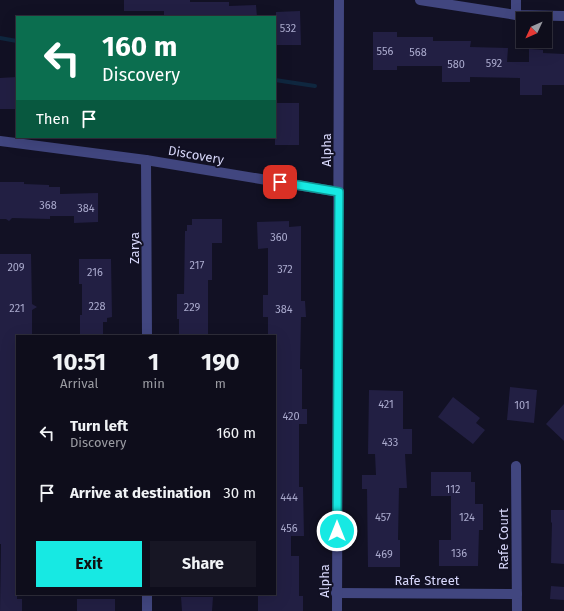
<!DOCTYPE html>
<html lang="en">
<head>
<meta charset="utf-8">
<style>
  :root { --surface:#0e0d1b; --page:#171624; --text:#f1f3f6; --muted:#9b9ca3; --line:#2e2d3a; --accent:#17e9e3 }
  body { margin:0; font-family:"Fira Sans",sans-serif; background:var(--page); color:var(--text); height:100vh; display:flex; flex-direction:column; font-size:15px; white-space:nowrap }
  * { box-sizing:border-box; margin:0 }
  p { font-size:13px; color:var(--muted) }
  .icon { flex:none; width:22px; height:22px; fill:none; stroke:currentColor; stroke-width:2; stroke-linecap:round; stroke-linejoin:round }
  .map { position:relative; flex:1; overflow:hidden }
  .sheet { position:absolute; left:16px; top:335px; width:260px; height:260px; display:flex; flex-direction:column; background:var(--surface); border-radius:0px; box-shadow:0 4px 16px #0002,0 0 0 1px var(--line) }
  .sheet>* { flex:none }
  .guide { position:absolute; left:16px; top:16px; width:260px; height:122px; border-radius:0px; box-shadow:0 4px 16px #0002,0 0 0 1px var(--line); background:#0b6e4f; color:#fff; overflow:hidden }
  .needle { width:26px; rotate:226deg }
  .fabs { position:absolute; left:516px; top:12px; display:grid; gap:8px }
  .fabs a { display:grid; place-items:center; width:36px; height:36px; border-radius:0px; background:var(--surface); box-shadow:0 4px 16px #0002,0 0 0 1px var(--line); font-size:20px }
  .pin { position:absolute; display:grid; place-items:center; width:34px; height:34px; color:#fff; margin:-17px; border-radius:8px; box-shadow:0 2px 6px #0006 }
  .me { position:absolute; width:44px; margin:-22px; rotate:0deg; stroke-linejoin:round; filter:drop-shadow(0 0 3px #0008) }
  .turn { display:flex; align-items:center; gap:14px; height:84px; padding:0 20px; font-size:18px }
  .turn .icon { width:52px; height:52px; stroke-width:2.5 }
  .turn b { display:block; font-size:28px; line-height:34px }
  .then { display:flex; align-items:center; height:38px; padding:0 20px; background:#0003; gap:8px; font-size:15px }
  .eta { display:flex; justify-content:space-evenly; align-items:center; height:68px; text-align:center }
  .eta b { font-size:24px; font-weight:700; line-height:28px }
  .cta { display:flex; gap:8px; margin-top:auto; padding:8px 20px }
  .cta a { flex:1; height:46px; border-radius:0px; background:var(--accent); color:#111; font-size:16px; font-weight:700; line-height:46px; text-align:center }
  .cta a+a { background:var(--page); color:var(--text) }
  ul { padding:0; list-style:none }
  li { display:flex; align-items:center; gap:12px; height:60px; padding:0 20px }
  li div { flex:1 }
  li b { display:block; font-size:15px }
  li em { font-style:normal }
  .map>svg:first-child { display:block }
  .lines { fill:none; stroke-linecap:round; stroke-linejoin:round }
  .stream { stroke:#0f273f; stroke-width:4 }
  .building { fill:#221f43 }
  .minor { stroke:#41467f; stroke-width:10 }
  .route-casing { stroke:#0f9794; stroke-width:10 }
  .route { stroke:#17e9e3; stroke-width:7 }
  .labels { text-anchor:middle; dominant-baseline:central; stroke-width:4; stroke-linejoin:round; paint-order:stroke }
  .number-label { font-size:11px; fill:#aaaacd }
  .street-label { font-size:13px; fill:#d8d8fb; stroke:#121124 }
</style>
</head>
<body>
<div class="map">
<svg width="564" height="611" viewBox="0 0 564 611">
  <rect width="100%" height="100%" fill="#121124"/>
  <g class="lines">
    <g class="stream">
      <polyline points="0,38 17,41"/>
      <polyline points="275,80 315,86"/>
    </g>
  </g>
  <g class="building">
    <polygon points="124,0 190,0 190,2 229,2 229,6 256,5 257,17 164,17 164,11 124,11"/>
    <polygon points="300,11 301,45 276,45 276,12"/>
    <polygon points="373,32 397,32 397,37 433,37 433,41 471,41 470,47 508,48 507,62 529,62 529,49 543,50 543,53 564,54 564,85 542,85 542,95 520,95 520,78 470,77 470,82 442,82 442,66 397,66 397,70 373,70"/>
    <polygon points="17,77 17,109 0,109 0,78"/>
    <rect x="275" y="103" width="24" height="42"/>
    <polygon points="0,182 24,182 24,184 49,185 49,187 60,187 60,194 98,193 98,222 74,223 74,216 50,216 50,219 12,218 9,221 6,219 0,219"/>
    <polygon points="192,219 222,219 222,243 212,243 212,280 208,280 208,336 179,336 179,319 177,319 177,294 184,294 185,231 187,231 187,225 192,225"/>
    <polygon points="289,221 289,227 301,226 301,301 305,301 306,317 301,317 300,369 302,369 302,409 307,409 307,424 299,424 299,487 303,487 304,536 291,536 291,556 299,556 299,596 303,596 303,611 258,611 258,596 275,596 275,336 268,336 268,317 263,317 263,295 268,295 268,248 258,249 257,222"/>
    <polygon points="0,254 31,254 32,304 37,307 32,310 32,336 17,336 17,599 22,599 22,611 0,611 1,544 0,544"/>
    <polygon points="79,259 111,259 112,317 107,318 107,322 103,322 103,336 80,336 80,315 82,315 82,284 79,284"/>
    <polygon points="510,387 537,390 534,423 507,420"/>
    <polygon points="369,390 403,391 403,429 412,429 412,454 405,454 407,488 399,488 398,540 400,540 400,567 368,567 367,489 362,489 362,475 376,475 375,454 368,454"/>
    <polygon points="453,397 480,418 476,423 485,430 473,444 438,417"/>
    <polygon points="564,404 564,441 546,424"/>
    <polygon points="431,472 471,472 471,482 475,482 475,504 483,504 483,530 479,530 478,566 439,566 439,540 451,540 451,496 431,496"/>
    <polygon points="551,510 564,510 564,564 551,563 552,523 551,522"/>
    <polygon points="551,586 564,587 564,600 550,599"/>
    <polygon points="181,597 213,597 212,611 182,611"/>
    <rect x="77" y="599" width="38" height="12"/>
  </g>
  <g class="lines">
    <g class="minor">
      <polyline points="420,0 516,15 564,16"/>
      <polyline points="516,0 516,15"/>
      <polyline points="0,141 146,160 339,192"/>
      <polyline points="146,160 147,336"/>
      <polyline points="516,466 517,611"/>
      <polyline points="336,593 517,594"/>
      <polyline points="147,594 147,611"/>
      <polyline points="337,611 339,0"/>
    </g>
  </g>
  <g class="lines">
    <g class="route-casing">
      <polyline id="route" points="280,182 339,192 337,531"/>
    </g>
    <use href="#route" class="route"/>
  </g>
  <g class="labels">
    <g class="number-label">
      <text x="288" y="28">532</text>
      <text x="385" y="51">556</text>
      <text x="418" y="52">568</text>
      <text x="494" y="63">592</text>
      <text x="456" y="64">580</text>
      <text x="48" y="205">368</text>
      <text x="86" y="208">384</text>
      <text x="279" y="237">360</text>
      <text x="197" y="265">217</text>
      <text x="16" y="267">209</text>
      <text x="285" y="269">372</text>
      <text x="95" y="272">216</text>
      <text x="97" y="306">228</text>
      <text x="192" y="307">229</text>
      <text x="17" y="308">221</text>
      <text x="284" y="309">384</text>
      <text x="386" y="404">421</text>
      <text x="522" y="405">101</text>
      <text x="291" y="416">420</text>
      <text x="390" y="442">433</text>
      <text x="453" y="489">112</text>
      <text x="289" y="497">444</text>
      <text x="383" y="517">457</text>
      <text x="467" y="517">124</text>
      <text x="289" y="528">456</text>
      <text x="459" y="553">136</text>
      <text x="384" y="554">469</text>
    </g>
    <g class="street-label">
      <text transform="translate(326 150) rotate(-90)">Alpha</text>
      <text transform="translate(196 155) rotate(10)">Discovery</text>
      <text transform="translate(134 248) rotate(-90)">Zarya</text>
      <text transform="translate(503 539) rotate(-90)">Rafe Court</text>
      <text x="427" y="580">Rafe Street</text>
      <text transform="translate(324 581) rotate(-90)">Alpha</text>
    </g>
  </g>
</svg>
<div class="fabs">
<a><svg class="needle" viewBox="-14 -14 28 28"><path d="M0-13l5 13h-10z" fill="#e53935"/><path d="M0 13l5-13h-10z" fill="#9b9ca3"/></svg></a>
</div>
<div class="pin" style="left:280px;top:182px;background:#d93025"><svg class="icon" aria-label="arrive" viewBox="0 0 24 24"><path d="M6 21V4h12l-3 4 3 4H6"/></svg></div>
<svg class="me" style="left:337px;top:531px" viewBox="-20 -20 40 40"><circle r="17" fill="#17e9e3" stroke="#fff" stroke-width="3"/><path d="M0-11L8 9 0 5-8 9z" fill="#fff"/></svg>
<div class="guide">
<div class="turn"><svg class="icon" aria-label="left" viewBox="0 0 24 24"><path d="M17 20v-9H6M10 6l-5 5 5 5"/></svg><div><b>160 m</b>Discovery</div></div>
<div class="then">Then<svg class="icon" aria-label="arrive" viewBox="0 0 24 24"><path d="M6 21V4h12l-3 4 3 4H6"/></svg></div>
</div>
<section class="sheet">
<div class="eta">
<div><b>10:51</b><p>Arrival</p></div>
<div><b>1</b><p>min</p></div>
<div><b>190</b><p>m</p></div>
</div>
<ul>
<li><svg class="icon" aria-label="left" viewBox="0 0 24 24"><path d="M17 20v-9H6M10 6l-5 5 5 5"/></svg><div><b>Turn left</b><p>Discovery</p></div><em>160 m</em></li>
<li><svg class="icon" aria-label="arrive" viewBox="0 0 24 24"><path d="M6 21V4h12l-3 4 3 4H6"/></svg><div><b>Arrive at destination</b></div><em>30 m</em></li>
</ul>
<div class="cta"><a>Exit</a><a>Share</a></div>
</section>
</div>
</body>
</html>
